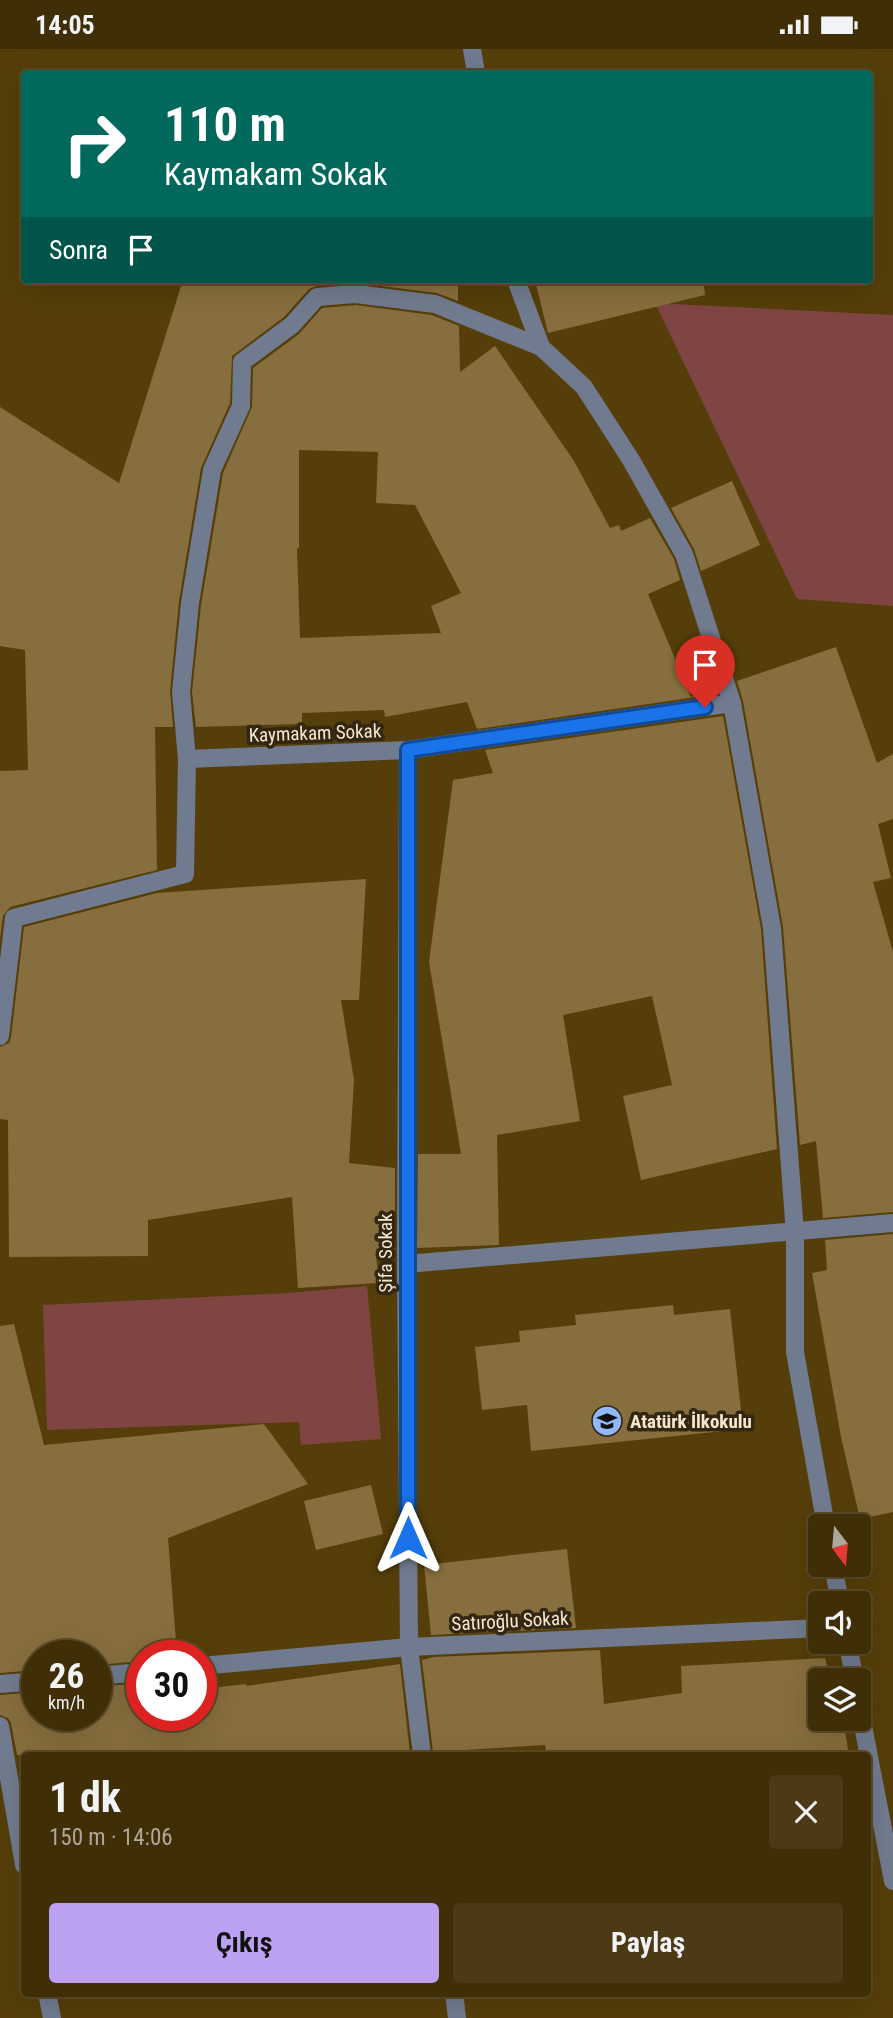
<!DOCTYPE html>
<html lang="tr">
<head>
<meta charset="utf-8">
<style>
  :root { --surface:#402e07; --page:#4b3a15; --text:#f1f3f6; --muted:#aea89b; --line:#594a28; --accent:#bca0f2 }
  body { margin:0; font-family:"Roboto Condensed",sans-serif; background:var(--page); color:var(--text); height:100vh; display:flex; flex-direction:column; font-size:26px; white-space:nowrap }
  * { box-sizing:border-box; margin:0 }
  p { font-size:23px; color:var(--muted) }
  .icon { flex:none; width:38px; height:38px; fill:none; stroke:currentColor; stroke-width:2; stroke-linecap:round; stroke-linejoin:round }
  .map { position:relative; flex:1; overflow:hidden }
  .side { position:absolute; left:21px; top:1703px; width:850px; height:245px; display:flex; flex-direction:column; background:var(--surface); border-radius:7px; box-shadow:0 7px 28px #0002,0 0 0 2px var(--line) }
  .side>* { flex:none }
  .top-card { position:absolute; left:21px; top:21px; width:852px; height:214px; border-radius:7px; box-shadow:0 7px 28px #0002,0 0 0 2px var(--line); background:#00695c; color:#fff; overflow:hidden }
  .needle { width:46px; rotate:164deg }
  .fabs { position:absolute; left:808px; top:1465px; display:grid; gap:14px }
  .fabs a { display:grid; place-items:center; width:63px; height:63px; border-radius:7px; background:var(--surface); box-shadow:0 7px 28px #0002,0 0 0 2px var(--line); font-size:35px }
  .speed { position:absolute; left:21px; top:1591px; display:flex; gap:14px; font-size:35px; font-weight:700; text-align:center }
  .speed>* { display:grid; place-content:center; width:91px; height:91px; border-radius:50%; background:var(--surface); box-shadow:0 7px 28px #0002,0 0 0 2px var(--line); line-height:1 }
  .speed small { font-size:18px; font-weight:400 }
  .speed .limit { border:10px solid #d22; background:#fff; color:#111 }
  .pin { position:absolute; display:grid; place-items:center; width:60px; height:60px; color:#fff; margin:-72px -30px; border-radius:50% 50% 50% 0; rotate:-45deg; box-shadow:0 0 7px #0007 }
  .pin .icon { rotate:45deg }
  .me { position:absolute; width:77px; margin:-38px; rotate:0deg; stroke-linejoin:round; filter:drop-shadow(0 0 5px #0008) }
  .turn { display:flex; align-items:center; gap:24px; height:147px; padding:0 28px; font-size:32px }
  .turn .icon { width:91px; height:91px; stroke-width:2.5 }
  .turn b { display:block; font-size:49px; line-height:60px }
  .then { display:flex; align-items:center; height:66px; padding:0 28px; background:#0003; gap:14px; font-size:26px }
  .round { display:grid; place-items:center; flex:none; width:74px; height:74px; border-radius:7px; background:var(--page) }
  .headline { display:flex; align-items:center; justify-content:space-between; height:119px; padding:0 28px }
  h1 { font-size:42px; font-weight:700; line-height:52px }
  .action { display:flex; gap:14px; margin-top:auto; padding:14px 28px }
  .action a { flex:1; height:80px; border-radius:7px; background:var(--accent); color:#111; font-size:28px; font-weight:700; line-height:80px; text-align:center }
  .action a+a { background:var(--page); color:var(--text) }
  .status { display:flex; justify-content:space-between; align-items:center; height:49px; padding:0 35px; background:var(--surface); direction:ltr }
  .status svg { height:19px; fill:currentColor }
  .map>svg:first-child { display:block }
  .green { fill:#7f4543 }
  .building { fill:#876e3e; fill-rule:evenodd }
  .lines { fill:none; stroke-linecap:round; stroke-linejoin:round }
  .minor { stroke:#717b8f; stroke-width:18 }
  .route-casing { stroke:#114b97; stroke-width:18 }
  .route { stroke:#1a73e8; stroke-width:12 }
  .labels { text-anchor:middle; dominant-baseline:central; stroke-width:7; stroke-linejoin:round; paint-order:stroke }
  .street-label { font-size:19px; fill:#f6e8cf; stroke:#322713 }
  .poi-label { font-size:19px; font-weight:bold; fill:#f6e8cf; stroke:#322713; text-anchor:start }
</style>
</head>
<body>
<div class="status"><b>14:05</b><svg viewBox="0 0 49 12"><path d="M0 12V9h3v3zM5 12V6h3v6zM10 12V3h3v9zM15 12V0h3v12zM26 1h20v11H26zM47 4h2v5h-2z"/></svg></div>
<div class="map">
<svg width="893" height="1969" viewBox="0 0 893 1969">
  <rect width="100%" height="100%" fill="#553e09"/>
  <g class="green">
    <polygon points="655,254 893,266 893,557 797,550"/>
    <polygon points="367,1237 381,1390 301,1396 299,1373 47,1381 43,1256 288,1244"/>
  </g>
  <g class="building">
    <polygon points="183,231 458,231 458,252 437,244 357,234 316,237 309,240 284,268 232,307 230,354 201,419 179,552 170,642 173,678 155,678 157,821 10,858 3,867 0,890 0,722 28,721 25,601 0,597 0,358 119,434"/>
    <polygon points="535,231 703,231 705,246 548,284"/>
    <path d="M 356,256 L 432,266 L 459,277 L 460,323 L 495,297 L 574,412 L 610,479 L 619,476 L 621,482 L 650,469 L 674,510 L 680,531 L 648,545 L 691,648 L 715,640 L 717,645 L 477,680 L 467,653 L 385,668 L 384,661 L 302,664 L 302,675 L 196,678 L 192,643 L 201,556 L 223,424 L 252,358 L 253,319 L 299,285 L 322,259 ZM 299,401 L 378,403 L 376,454 L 415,456 L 461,544 L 431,557 L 441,584 L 300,589 L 297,499 L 299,499 Z"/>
    <polygon points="732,432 760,496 701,522 694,500 671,459"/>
    <polygon points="836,598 877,714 893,705 893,770 878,775 891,829 873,833 893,903 893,1163 823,1169 816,1092 800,1096 783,878 743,652 737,632"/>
    <polygon points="723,667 761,880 777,1100 641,1131 623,1047 672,1036 652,947 563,966 580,1072 497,1086 499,1196 417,1199 418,1105 461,1105 429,913 453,731 493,724 485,701"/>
    <polygon points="366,830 359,951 341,951 354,1031 349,1114 395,1119 395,1200 376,1200 378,1234 298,1239 292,1148 148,1171 148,1207 9,1208 8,1071 0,1070 0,998 9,994 11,988 24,878 157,844"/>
    <polygon points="893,1185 893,1463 860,1470 841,1388 812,1224 827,1221 825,1191"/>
    <polygon points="673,1256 674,1266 730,1260 743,1380 531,1402 527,1356 482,1361 475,1298 520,1293 519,1282 576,1276 575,1266"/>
    <polygon points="14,1275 44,1396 264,1375 308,1435 168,1489 177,1606 142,1606 142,1612 96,1616 96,1606 37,1606 37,1621 0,1624 0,1277"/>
    <polygon points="371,1436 383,1485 316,1501 304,1452"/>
    <polygon points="567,1500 576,1579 431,1586 424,1516"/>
    <polygon points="600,1601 604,1655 682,1644 681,1617 825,1609 831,1631 821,1631 821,1670 843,1670 849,1706 695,1706 695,1701 654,1706 547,1706 545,1696 433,1703 422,1611 434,1608"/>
    <polygon points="400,1615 410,1705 17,1706 11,1674 8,1669 0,1666 0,1646 37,1643 37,1666 96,1666 96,1638 142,1634 142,1666 201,1666 201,1640 246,1635 246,1637"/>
  </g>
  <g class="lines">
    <g class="minor">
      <polyline points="472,0 476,24"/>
      <polyline points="516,231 541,298 584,338 631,411 684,505 732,654 772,879 795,1184 795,1303 826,1477"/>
      <polyline points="408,701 406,1215 409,1598 422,1706"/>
      <polyline points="187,710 181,643 190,554 212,421 241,357 242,313 292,276 317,248 356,245 435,255 541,298"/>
      <polyline points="0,987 14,869 185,825 187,710 408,701 732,654"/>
      <polyline points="406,1215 893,1174"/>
      <polyline points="833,1516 840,1554"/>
      <polyline points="847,1592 855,1631"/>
      <polyline points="201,1617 409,1598 821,1579"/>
      <polyline points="96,1627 142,1623"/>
      <polyline points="0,1635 37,1632"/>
      <polyline points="859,1656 893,1832"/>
      <polyline points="0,1677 24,1816"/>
      <polyline points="47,1944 52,1969"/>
      <polyline points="454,1944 457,1969"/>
    </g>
  </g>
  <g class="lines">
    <g class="route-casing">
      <polyline id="route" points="408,1489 408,701 705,658"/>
    </g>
    <use href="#route" class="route"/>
  </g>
  <defs>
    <g id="school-disc" transform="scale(1.575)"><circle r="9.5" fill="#93b7fd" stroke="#322713"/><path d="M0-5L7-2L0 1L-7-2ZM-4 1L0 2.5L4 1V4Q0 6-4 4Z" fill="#111"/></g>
  </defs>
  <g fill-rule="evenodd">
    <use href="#school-disc" x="607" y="1372"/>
  </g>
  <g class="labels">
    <g class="street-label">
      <text transform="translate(315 684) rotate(-2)">Kaymakam Sokak</text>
      <text transform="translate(385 1204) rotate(-90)">Şifa Sokak</text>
      <text transform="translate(510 1572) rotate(-3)">Satıroğlu Sokak</text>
    </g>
    <g class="poi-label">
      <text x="630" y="1372">Atatürk İlkokulu</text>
    </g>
  </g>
</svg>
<div class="fabs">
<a><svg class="needle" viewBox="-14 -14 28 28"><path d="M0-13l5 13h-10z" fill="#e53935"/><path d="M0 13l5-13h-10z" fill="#aea89b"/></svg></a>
<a><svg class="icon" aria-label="sound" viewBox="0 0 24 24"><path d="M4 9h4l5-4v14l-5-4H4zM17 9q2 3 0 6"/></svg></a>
<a><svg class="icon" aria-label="layers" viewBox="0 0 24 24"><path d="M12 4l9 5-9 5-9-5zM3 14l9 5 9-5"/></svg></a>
</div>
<div class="speed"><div>26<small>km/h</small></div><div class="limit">30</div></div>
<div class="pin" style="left:705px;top:658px;background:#d93025"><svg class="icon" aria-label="arrive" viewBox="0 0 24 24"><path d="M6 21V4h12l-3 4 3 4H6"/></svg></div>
<svg class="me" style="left:408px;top:1489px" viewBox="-20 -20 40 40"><path d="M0-17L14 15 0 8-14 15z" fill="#1a73e8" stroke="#fff" stroke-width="4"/></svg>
<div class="top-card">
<div class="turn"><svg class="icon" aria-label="right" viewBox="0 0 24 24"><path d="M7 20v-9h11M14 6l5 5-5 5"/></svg><div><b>110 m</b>Kaymakam Sokak</div></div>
<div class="then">Sonra<svg class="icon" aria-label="arrive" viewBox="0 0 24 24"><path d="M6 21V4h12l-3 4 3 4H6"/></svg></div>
</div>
<section class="side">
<div class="headline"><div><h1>1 dk</h1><p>150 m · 14:06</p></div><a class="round"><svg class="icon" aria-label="close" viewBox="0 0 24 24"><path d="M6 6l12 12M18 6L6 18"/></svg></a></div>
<div class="action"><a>Çıkış</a><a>Paylaş</a></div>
</section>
</div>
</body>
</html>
